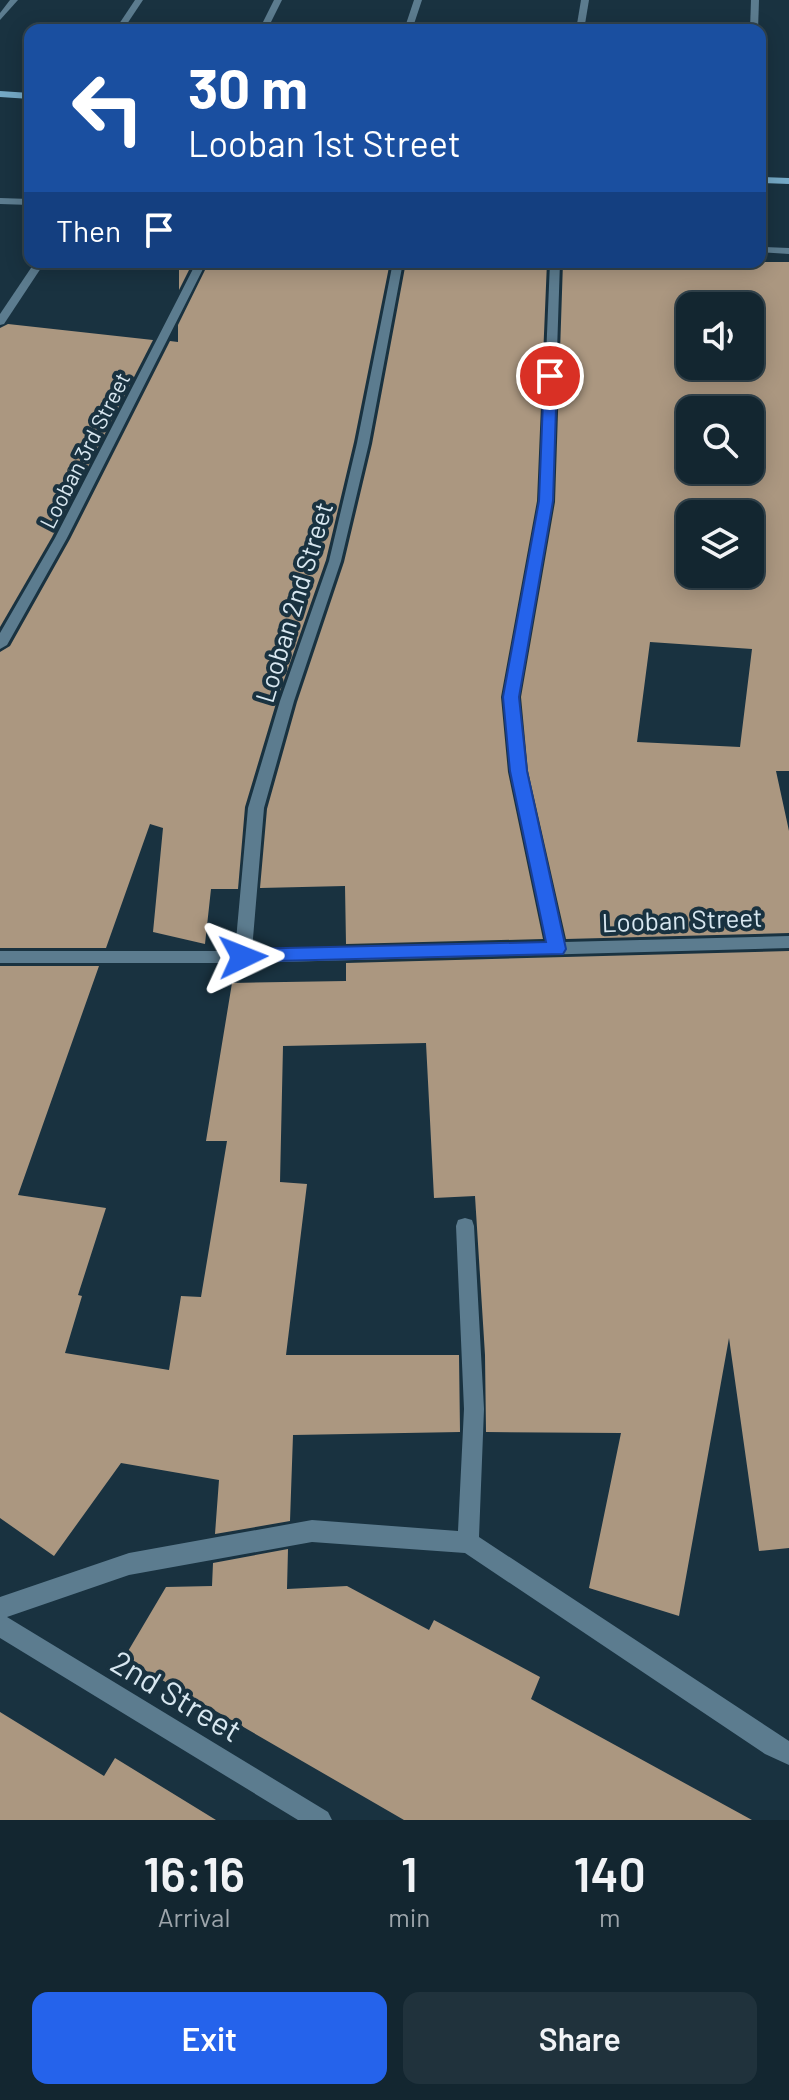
<!DOCTYPE html>
<html lang="en">
<head>
<meta charset="utf-8">
<style>
  :root { --surface:#132630; --page:#20323c; --text:#f1f3f6; --muted:#9da5ab; --line:#32434c; --accent:#2563eb }
  body { margin:0; font-family:Barlow,sans-serif; background:var(--page); color:var(--text); height:100vh; display:flex; flex-direction:column; font-size:30px; white-space:nowrap }
  * { box-sizing:border-box; margin:0 }
  p { font-size:26px; color:var(--muted) }
  .icon { flex:none; width:44px; height:44px; fill:none; stroke:currentColor; stroke-width:2; stroke-linecap:round; stroke-linejoin:round }
  .map { position:relative; height:1820px; overflow:hidden }
  .drawer { display:flex; flex-direction:column; background:var(--surface); flex:1 }
  .drawer>* { flex:none }
  .top-card { position:absolute; left:24px; top:24px; width:742px; height:244px; border-radius:16px; box-shadow:0 4px 20px #0003,0 0 0 2px var(--line); background:#1a4fa0; color:#fff; overflow:hidden }
  .fabs { position:absolute; left:676px; top:292px; display:grid; gap:16px }
  .fabs a { display:grid; place-items:center; width:88px; height:88px; border-radius:16px; background:var(--surface); box-shadow:0 4px 20px #0003,0 0 0 2px var(--line); font-size:40px }
  .pin { position:absolute; display:grid; place-items:center; width:68px; height:68px; color:#fff; margin:-34px; border:4px solid #fff; border-radius:50%; box-shadow:0 2px 8px #0007 }
  .me { position:absolute; width:88px; margin:-44px; rotate:88deg; stroke-linejoin:round; filter:drop-shadow(0 0 6px #0008) }
  .turn { display:flex; align-items:center; gap:28px; height:168px; padding:0 32px; font-size:36px }
  .turn .icon { width:104px; height:104px; stroke-width:2.5 }
  .turn b { display:block; font-size:56px; line-height:68px }
  .then { display:flex; align-items:center; height:76px; padding:0 32px; background:#0003; gap:16px; font-size:30px }
  .eta { display:flex; justify-content:space-evenly; align-items:center; height:136px; text-align:center }
  .eta b { font-size:48px; font-weight:600; line-height:56px }
  .button { display:flex; gap:16px; margin-top:auto; padding:16px 32px }
  .button a { flex:1; height:92px; border-radius:16px; background:var(--accent); color:#fff; font-size:32px; font-weight:600; line-height:92px; text-align:center }
  .button a+a { background:var(--page); color:var(--text) }
  .map>svg:first-child { display:block }
  .building { fill:#ab9780; fill-rule:evenodd }
  .lines { fill:none; stroke-linecap:round; stroke-linejoin:round }
  .street { fill:#5c7c8f; fill-rule:evenodd }
  .secondary { fill:#74a8c5; fill-rule:evenodd }
  .route { fill:#2563eb; stroke:#184099; stroke-width:2 }
  .labels { text-anchor:middle; dominant-baseline:central; stroke-width:8; stroke-linejoin:round; paint-order:stroke }
  .far-street-label { font-size:22px; fill:#d8e7f0; stroke:#193240 }
  .street-label { font-size:26px; fill:#d8e7f0; stroke:#193240 }
  .near-street-label { font-size:32px; fill:#d8e7f0; stroke:#193240 }
</style>
</head>
<body>
<div class="map">
<svg width="789" height="1820" viewBox="0 0 789 1820">
  <rect width="100%" height="100%" fill="#193240"/>
  <g class="building">
    <polygon points="179,262 390,262 354,442 326,560 277,700 245,807 238,889 211,889 205,944 153,932 163,828 150,824 106,948 0,948 0,652 10,646 70,539 170,341 178,342 178,325 206,268 200,263 191,266 179,290"/>
    <polygon points="406,262 547,262 537,501 501,697 508,772 543,939 346,944 345,886 260,888 267,809 297,702 344,562 372,444"/>
    <path d="M 563,262 L 789,262 L 789,771 L 776,771 L 789,831 L 789,933 L 566,939 L 528,771 L 521,697 L 555,502 ZM 690,306 L 750,306 L 750,366 L 690,366 ZM 690,410 L 750,410 L 750,470 L 690,470 ZM 690,514 L 750,514 L 750,574 L 690,574 ZM 650,642 L 752,649 L 740,747 L 637,742 Z"/>
    <polygon points="8,324 153,340 52,537 0,627 0,328"/>
    <polygon points="789,951 789,1548 759,1551 729,1338 679,1616 589,1588 621,1433 486,1432 485,1355 475,1196 434,1198 426,1043 283,1046 280,1182 307,1184 286,1355 459,1355 460,1432 293,1435 290,1521 215,1534 219,1480 121,1463 54,1556 0,1518 0,966 99,966 18,1195 106,1208 78,1295 82,1296 65,1353 169,1370 181,1296 201,1297 227,1141 206,1141 232,983 346,981 346,963"/>
    <polygon points="288,1549 287,1589 347,1586 429,1630 434,1620 540,1677 531,1699 752,1820 404,1820 124,1658 166,1587 212,1586 213,1563"/>
    <polygon points="0,1712 104,1776 115,1758 216,1820 0,1820"/>
  </g>
  <g class="lines">
    <g class="street">
      <polygon points="10,0 18,0 0,20 0,13"/>
      <polygon points="135,0 143,0 123,30 115,30"/>
      <polygon points="274,0 282,0 267,30 259,30"/>
      <polygon points="414,0 422,0 412,30 404,30"/>
      <polygon points="581,0 589,0 584,30 576,30"/>
      <polygon points="751,0 759,0 758,30 750,30"/>
      <polygon points="0,198 30,199 30,205 0,204"/>
      <polygon points="764,247 789,248 789,254 760,252 760,248"/>
      <polygon points="35,262 45,262 4,324 0,325 0,314"/>
      <polygon points="393,262 403,262 369,443 341,561 294,701 264,808 252,950 547,942 511,771 504,697 540,501 550,262 560,262 552,501 518,697 525,771 564,942 789,936 789,948 243,963 0,963 0,951 235,951 248,808 280,701 329,561 357,443"/>
      <polygon points="198,266 203,269 67,538 7,645 0,649 0,633 55,538 193,269"/>
      <polygon points="465,1218 472,1220 474,1226 484,1409 479,1537 789,1741 789,1765 765,1754 465,1553 312,1542 129,1575 7,1617 328,1812 332,1820 298,1820 0,1638 0,1597 129,1553 312,1520 458,1531 464,1409 456,1226 458,1220"/>
    </g>
    <g class="secondary">
      <polygon points="0,91 30,93 30,99 0,97"/>
      <polygon points="760,177 789,178 789,184 760,183"/>
    </g>
  </g>
  <polygon class="route" points="550,372 557,376 553,501 519,697 527,771 566,949 563,954 237,962 234,957 237,952 243,949 546,942 510,771 503,697 539,501 544,376"/>
  <g class="labels">
    <g class="far-street-label">
      <text transform="translate(84 450) rotate(-63)">Looban 3rd Street</text>
    </g>
    <g class="street-label">
      <text transform="translate(293 602) rotate(-73)">Looban 2nd Street</text>
      <text transform="translate(682 919) rotate(-2)">Looban Street</text>
    </g>
    <g class="near-street-label">
      <text transform="translate(177 1695) rotate(31)">2nd Street</text>
    </g>
  </g>
</svg>
<div class="fabs">
<a><svg class="icon" aria-label="sound" viewBox="0 0 24 24"><path d="M4 9h4l5-4v14l-5-4H4zM17 9q2 3 0 6"/></svg></a>
<a><svg class="icon" aria-label="search" viewBox="0 0 24 24"><circle cx="10" cy="10" r="6"/><path d="M15 15l6 6"/></svg></a>
<a><svg class="icon" aria-label="layers" viewBox="0 0 24 24"><path d="M12 4l9 5-9 5-9-5zM3 14l9 5 9-5"/></svg></a>
</div>
<div class="pin" style="left:550px;top:376px;background:#d93025"><svg class="icon" aria-label="arrive" viewBox="0 0 24 24"><path d="M6 21V4h12l-3 4 3 4H6"/></svg></div>
<svg class="me" style="left:243px;top:957px" viewBox="-20 -20 40 40"><path d="M0-17L14 15 0 8-14 15z" fill="#2563eb" stroke="#fff" stroke-width="4"/></svg>
<div class="top-card">
<div class="turn"><svg class="icon" aria-label="left" viewBox="0 0 24 24"><path d="M17 20v-9H6M10 6l-5 5 5 5"/></svg><div><b>30 m</b>Looban 1st Street</div></div>
<div class="then">Then<svg class="icon" aria-label="arrive" viewBox="0 0 24 24"><path d="M6 21V4h12l-3 4 3 4H6"/></svg></div>
</div>
</div>
<section class="drawer">
<div class="eta">
<div><b>16:16</b><p>Arrival</p></div>
<div><b>1</b><p>min</p></div>
<div><b>140</b><p>m</p></div>
</div>
<div class="button"><a>Exit</a><a>Share</a></div>
</section>
</body>
</html>
